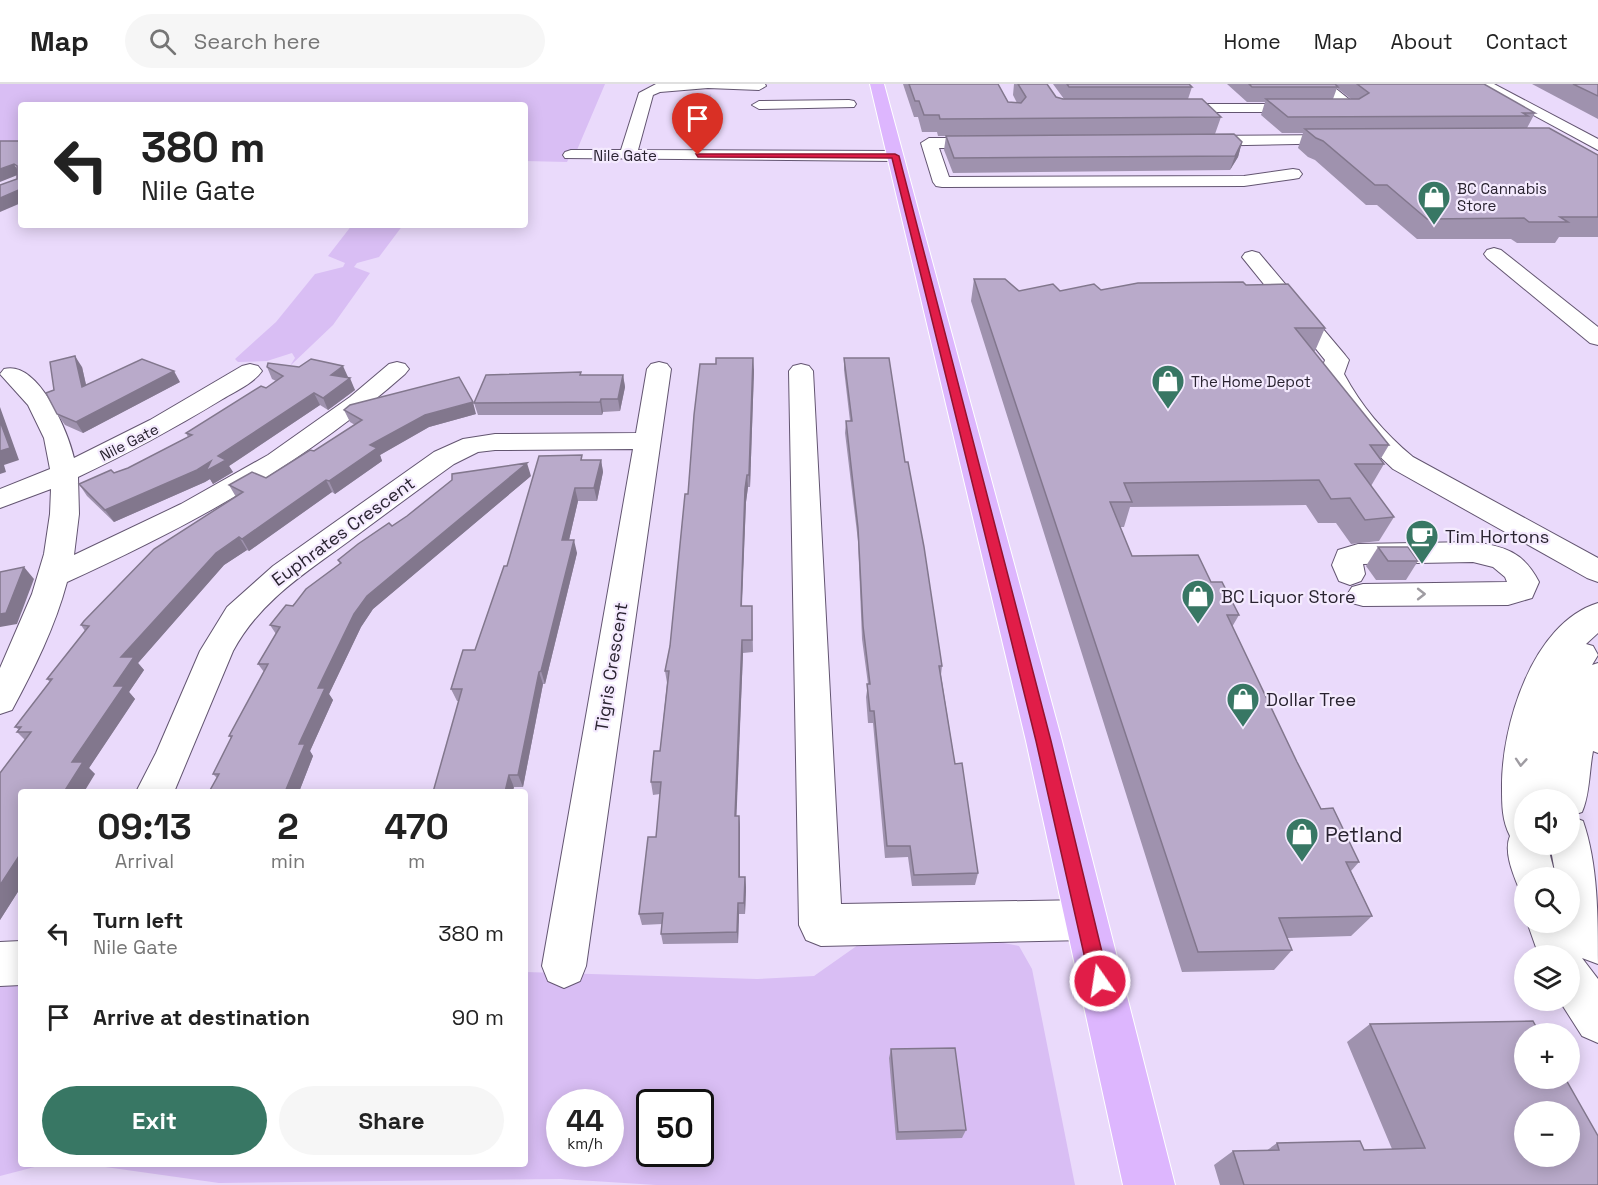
<!DOCTYPE html>
<html lang="en">
<head>
<meta charset="utf-8">
<style>
  :root { --surface:#fff; --page:#f6f6f6; --text:#222; --muted:#767676; --line:#e0e0e0; --accent:#387764 }
  body { margin:0; font-family:"Space Grotesk",sans-serif; background:var(--page); color:var(--text); height:100vh; display:flex; flex-direction:column; font-size:22px; white-space:nowrap }
  * { box-sizing:border-box; margin:0 }
  p { font-size:20px; color:var(--muted) }
  .icon { flex:none; width:33px; height:33px; fill:none; stroke:currentColor; stroke-width:2; stroke-linecap:round; stroke-linejoin:round }
  .map { position:relative; flex:1; overflow:hidden }
  .details { position:absolute; left:18px; top:705px; width:510px; height:378px; display:flex; flex-direction:column; background:var(--surface); border-radius:6px; box-shadow:0 3px 15px #0003 }
  .details>* { flex:none }
  .top-card { position:absolute; left:18px; top:18px; width:510px; height:126px; border-radius:6px; box-shadow:0 3px 15px #0003; background:#fff; color:var(--text); overflow:hidden }
  .fabs { position:absolute; left:1514px; top:705px; display:grid; gap:12px }
  .fabs a { display:grid; place-items:center; width:66px; height:66px; border-radius:50%; background:var(--surface); box-shadow:0 3px 15px #0003; font-size:30px }
  .speed { position:absolute; left:546px; top:1005px; display:flex; gap:12px; font-size:30px; font-weight:700; text-align:center }
  .speed>* { display:grid; place-content:center; width:78px; height:78px; border-radius:50%; background:var(--surface); box-shadow:0 3px 15px #0003; line-height:1 }
  .speed small { font-size:15px; font-weight:400 }
  .speed .limit { border:3px solid #111; border-radius:9px; background:#fff; color:#111 }
  .pin { position:absolute; display:grid; place-items:center; width:51px; height:51px; color:#fff; margin:-62px -26px; border-radius:50% 50% 50% 0; rotate:-45deg; box-shadow:0 0 6px #0007 }
  .pin .icon { rotate:45deg }
  .me { position:absolute; width:66px; margin:-33px; rotate:347deg; stroke-linejoin:round; filter:drop-shadow(0 0 4px #0008) }
  .turn { display:flex; align-items:center; gap:21px; height:126px; padding:0 24px; font-size:27px }
  .turn .icon { width:78px; height:78px; stroke-width:2.5 }
  .turn b { display:block; font-size:42px; line-height:51px }
  .eta { display:flex; justify-content:space-evenly; align-items:center; height:102px; text-align:center }
  .eta b { font-size:36px; font-weight:600; line-height:42px }
  .primary-button { display:flex; gap:12px; margin-top:auto; padding:12px 24px }
  .primary-button a { flex:1; height:69px; border-radius:36px; background:var(--accent); color:#fff; font-size:24px; font-weight:600; line-height:69px; text-align:center }
  .primary-button a+a { background:var(--page); color:var(--text) }
  ul { padding:0; list-style:none }
  li { display:flex; align-items:center; gap:18px; height:84px; padding:0 24px }
  li div { flex:1 }
  li b { display:block; font-size:22px }
  li em { font-style:normal }
  header { display:flex; align-items:center; gap:36px; box-sizing:border-box; height:84px; padding:0 30px; background:var(--surface); border-bottom:2px solid var(--line) }
  header strong { font-size:28px }
  nav { display:flex; gap:33px; margin-inline-start:auto; font-size:21px }
  .search { width:420px; height:54px; background:var(--page); display:flex; align-items:center; gap:15px; box-sizing:border-box; padding:0 21px; border-radius:33px; color:var(--muted); font-size:22px }
  .map>svg:first-child { display:block }
  .green { fill:#d9bef4; fill-rule:evenodd }
  .lines { fill:none; stroke-linecap:round; stroke-linejoin:round }
  .minor-casing { stroke:#635571; stroke-width:2 }
  .major-casing { stroke:#fff; stroke-width:2 }
  .minor { fill:#fff; fill-rule:evenodd }
  .major { fill:#ddb6fe; fill-rule:evenodd }
  .wall { fill:#9f92ae; fill-rule:evenodd }
  .shaded-wall { fill:#82778d }
  .building { fill:#b9aaca; stroke:#82778d; stroke-width:1.5; fill-rule:evenodd }
  .oneway { stroke:#9f9ca2 }
  .route { fill:#e11d48; stroke:#92132f; stroke-width:1.5 }
  .labels { text-anchor:middle; dominant-baseline:central; stroke-width:4.5; stroke-linejoin:round; paint-order:stroke }
  .far-street-label { font-size:15px; fill:#292330; stroke:#f4eafe }
  .far-poi-label { font-size:15px; fill:#292330; stroke:#f4eafe; text-anchor:start }
  .street-label { font-size:18px; fill:#292330; stroke:#f4eafe }
  .poi-label { font-size:18px; fill:#292330; stroke:#f4eafe; text-anchor:start }
  .near-poi-label { font-size:21px; fill:#292330; stroke:#f4eafe; text-anchor:start }
</style>
</head>
<body>
<header>
<strong>Map</strong>
<div class="search"><svg class="icon" aria-label="search" viewBox="0 0 24 24"><circle cx="10" cy="10" r="6"/><path d="M15 15l6 6"/></svg>Search here</div>
<nav><a>Home</a><a>Map</a><a>About</a><a>Contact</a></nav>
</header>
<div class="map">
<svg width="1598" height="1101" viewBox="0 0 1598 1101">
  <rect width="100%" height="100%" fill="#eadafb"/>
  <g class="green">
    <polygon points="0,0 605,0 577,66 572,67 567,78 525,77 525,21 21,21 21,61 0,61"/>
    <polygon points="711,10 709,27 704,29 703,43 687,43 690,29 694,28 690,27 692,18 703,16"/>
    <polygon points="352,141 403,141 379,173 357,179 354,183 370,189 333,241 290,282 295,274 292,269 267,277 238,278 235,275 276,238 315,190 343,183 345,179 328,172"/>
    <path d="M 993,857 L 1019,862 L 1032,885 L 1075,1101 L 656,1101 L 561,1095 L 219,1099 L 84,1080 L 525,1080 L 525,888 L 757,895 L 814,892 L 858,861 ZM 560,1018 L 610,1018 L 610,1070 L 560,1070 ZM 650,1018 L 700,1018 L 700,1070 L 650,1070 Z"/>
    <polygon points="21,888 21,1080 46,1080 0,1092 0,890"/>
  </g>
  <g class="lines">
    <g class="minor-casing">
      <g id="minor">
        <polygon points="656,0 765,0 766,2 759,6 708,4 660,8 653,11 638,66 895,67 903,72 895,77 565,74 563,71 565,68 571,66 621,66 639,9"/>
        <polygon points="1314,0 1330,0 1360,24 1353,28 1167,28 1160,24 1167,20 1338,20"/>
        <polygon points="1476,0 1494,0 1598,55 1598,66"/>
        <polygon points="849,16 854,17 856,20 854,23 759,25 752,21 759,17"/>
        <polygon points="1344,51 1352,56 1350,59 1195,62 1187,57 1195,52"/>
        <polygon points="929,54 990,54 998,59 990,64 939,64 949,93 1244,92 1293,85 1299,86 1302,90 1299,94 1293,95 1244,102 942,103 936,102 933,98 921,59"/>
        <polygon points="1494,164 1501,166 1598,243 1598,261 1590,259 1487,174 1484,170 1487,166"/>
        <path d="M 1252,167 L 1259,169 L 1345,271 L 1349,276 L 1344,290 C 1361,322 1385,350 1413,373 L 1598,474 L 1598,498 L 1587,494 L 1393,385 C 1364,358 1337,326 1320,290 L 1325,276 L 1242,173 L 1245,169 Z"/>
        <path d="M 397,278 L 405,280 L 409,285 L 405,290 C 301,382 192,441 67,498 C 55,543 34,585 12,626 L 0,630 L 0,584 L 32,510 L 44,470 L 50,430 L 51,405 L 0,424 L 0,405 L 50,385 L 44,354 L 28,321 L 0,290 L 4,285 C 38,276 68,347 74,374 L 150,336 L 242,282 L 250,280 L 258,282 L 262,287 C 253,300 234,308 221,316 C 175,344 127,370 78,393 L 79,430 L 74,471 L 181,420 L 268,371 L 350,313 L 389,280 Z"/>
        <path d="M 659,278 L 667,280 L 671,285 L 586,882 L 580,897 L 564,904 L 548,897 L 542,882 L 633,365 L 495,366 L 478,368 L 454,380 C 419,405 384,431 349,457 C 305,489 259,518 233,567 L 174,708 L 136,708 L 156,669 L 200,567 L 227,523 L 273,482 L 434,368 L 463,355 L 495,350 L 636,349 L 647,285 L 651,280 Z"/>
        <polygon points="801,280 809,282 813,287 841,820 1085,816 1100,822 1106,836 1100,850 1085,856 821,862 806,856 799,841 789,287 793,282"/>
        <path d="M 1473,458 C 1504,462 1524,468 1539,498 L 1532,514 L 1508,521 L 1363,522 L 1352,519 L 1347,511 L 1352,503 L 1363,500 L 1507,498 L 1505,493 L 1493,483 L 1473,478 L 1363,480 L 1365,490 L 1361,497 L 1350,501 L 1339,497 L 1332,481 L 1338,466 L 1358,460 Z"/>
        <path d="M 1598,519 L 1598,549 L 1586,560 L 1593,562 L 1598,571 L 1592,581 L 1598,579 L 1598,669 L 1593,667 C 1589,687 1590,710 1582,728 L 1570,732 L 1583,737 C 1598,780 1598,833 1598,880 L 1582,874 L 1598,895 L 1598,959 L 1582,952 L 1559,916 L 1569,916 L 1569,872 L 1539,872 L 1527,838 L 1569,838 L 1569,794 L 1556,794 L 1550,760 L 1569,760 L 1569,716 L 1524,716 L 1524,760 L 1547,760 L 1556,794 L 1524,794 L 1524,809 L 1520,807 C 1514,792 1503,768 1510,752 C 1502,737 1502,721 1502,704 C 1501,643 1532,539 1598,519 Z"/>
        <polygon points="21,857 21,901 0,902 0,858"/>
      </g>
    </g>
    <g class="major-casing">
      <polygon id="major" points="870,0 884,0 1062,657 1175,1101 1123,1101 1026,657"/>
    </g>
    <use href="#minor" class="minor"/>
    <use href="#major" class="major"/>
  </g>
  <g class="wall">
    <polygon points="903,0 998,0 1008,18 1017,19 1013,11 1014,0 1047,0 1056,13 1064,15 1053,0 1189,0 1192,3 1188,15 1221,33 1215,50 938,52 937,48 922,48 918,33 914,33"/>
    <path d="M 1227,0 L 1484,0 L 1535,29 L 1527,44 L 1598,71 L 1598,153 L 1559,153 L 1555,159 L 1517,159 L 1511,155 L 1417,155 L 1377,121 L 1366,121 L 1315,76 L 1308,73 L 1298,64 L 1303,49 L 1282,49 L 1261,31 L 1265,18 L 1247,18 ZM 1337,4 L 1351,15 L 1333,15 Z"/>
    <polygon points="1532,0 1598,0 1598,35"/>
    <polygon points="946,52 1242,58 1238,73 1230,86 953,89 944,66"/>
    <polygon points="974,195 1019,207 1101,206 1246,201 1325,244 1315,267 1313,267 1389,361 1380,376 1384,380 1371,402 1394,433 1379,457 1351,460 1336,439 1318,439 1306,421 1130,423 1124,443 1120,443 1132,472 1211,498 1239,531 1232,543 1297,678 1321,725 1359,778 1351,787 1372,832 1351,852 1287,854 1292,866 1274,886 1182,888 971,217"/>
    <polygon points="844,274 905,378 942,582 941,591 955,680 978,789 975,801 912,802 908,773 885,774 873,639 868,639 866,613 868,600 862,555 858,457 845,349 846,337 850,337 844,286"/>
    <polygon points="82,283 86,301 180,298 83,349 65,341 57,330 54,306"/>
    <polygon points="267,283 348,293 347,294 355,306 328,326 320,321 229,382 233,388 213,400 210,395 205,398 114,438 87,412 79,400 128,384 188,353 186,349 266,304 276,297 272,295"/>
    <polygon points="754,286 750,403 748,403 746,418 742,522 752,522 753,568 743,569 736,732 739,732 740,744 740,793 745,793 746,804 745,830 739,830 738,859 663,860 661,850 662,840 642,841 639,830 656,753 660,710 653,711 651,698 660,667 667,599 665,587 670,562 688,410"/>
    <polygon points="581,288 581,291 623,291 625,303 620,327 603,328 602,331 478,331 474,319"/>
    <polygon points="344,326 476,330 429,343 380,371 382,377 335,410 332,408 249,467 247,466 224,481 138,579 144,586 129,608 135,615 89,684 95,690 21,708 21,803 0,836 0,689 25,656 17,648 19,646 15,643 50,598 47,595 85,547 81,541 236,413 229,401 266,394 314,367 355,341 350,338"/>
    <polygon points="583,376 601,376 603,388 597,417 578,417 569,456 577,469 545,600 543,600 523,703 514,703 459,617 457,617 451,605 475,566 507,482"/>
    <polygon points="531,392 373,525 361,543 329,610 333,616 310,667 313,672 299,708 209,708 217,694 213,690 231,654 229,652 264,588 258,580 276,550 270,541 340,479 338,476 392,442"/>
    <polygon points="1378,463 1418,477 1406,496 1376,496 1366,482"/>
    <polygon points="1370,940 1598,1101 1220,1101 1214,1081 1233,1067 1266,1067 1277,1059 1364,1066 1392,1065 1347,958"/>
    <polygon points="891,965 966,1046 962,1054 896,1056 889,974"/>
  </g>
  <g class="shaded-wall">
    <polygon points="1242,58 1238,73 1230,86 1235,72"/>
    <polygon points="14,80 20,90 0,98 0,85"/>
    <polygon points="21,105 21,119 0,128 0,114"/>
    <polygon points="75,272 82,283 89,314 82,303"/>
    <polygon points="753,274 754,286 750,403 749,391"/>
    <polygon points="343,282 348,293 336,302 331,291"/>
    <polygon points="174,287 180,298 83,349 76,338"/>
    <polygon points="623,291 625,303 620,327 618,315"/>
    <polygon points="350,294 355,306 328,326 323,314"/>
    <polygon points="314,309 320,321 229,382 233,388 213,400 210,395 205,398 114,438 105,426 211,377"/>
    <polygon points="601,315 603,328 602,331 600,318"/>
    <polygon points="473,318 476,330 429,343 380,371 382,377 335,410 329,397 370,361 425,331"/>
    <polygon points="0,323 19,376 4,381 6,388 0,390"/>
    <polygon points="601,376 603,388 597,417 594,404"/>
    <polygon points="527,379 531,392 373,525 361,543 329,610 333,616 310,667 313,672 299,708 285,708 299,660 318,604 354,530 367,512"/>
    <polygon points="747,391 748,403 746,418 741,535 741,522 745,405"/>
    <polygon points="326,396 332,408 249,467 242,455"/>
    <polygon points="575,404 578,417 566,469 562,456"/>
    <polygon points="239,453 247,466 224,481 138,579 144,586 129,608 135,615 89,684 95,690 84,708 64,708 72,678 114,602 121,573 216,469"/>
    <polygon points="574,456 577,469 545,600 541,587"/>
    <polygon points="24,483 34,495 17,540 0,543 0,530"/>
    <polygon points="742,556 743,569 736,744 735,732"/>
    <polygon points="539,588 543,600 523,703 518,691"/>
    <polygon points="509,691 514,703 513,708 505,708"/>
    <polygon points="739,732 740,744 740,804 739,793"/>
    <polygon points="21,769 21,803 0,836 0,801"/>
    <polygon points="745,793 746,804 745,830 744,819"/>
    <polygon points="738,819 739,830 738,859 737,848"/>
  </g>
  <g class="building">
    <polygon points="909,0 998,0 1008,18 1021,19 1026,13 1018,0 1047,0 1056,13 1063,15 1202,15 1221,33 940,35 939,31 924,31 919,17 915,17"/>
    <polygon points="1067,0 1189,0 1192,3 1069,3"/>
    <polygon points="1249,0 1335,0 1338,3 1252,3"/>
    <polygon points="1357,0 1484,0 1535,29 1523,29 1528,32 1288,33 1266,15 1359,15 1369,9"/>
    <polygon points="1573,0 1598,0 1598,12"/>
    <polygon points="1549,44 1598,71 1598,133 1560,133 1568,138 1529,138 1524,134 1427,135 1387,101 1375,101 1323,57 1316,54 1305,45"/>
    <polygon points="1234,50 1242,58 1235,72 954,74 946,52"/>
    <polygon points="0,57 21,57 21,105 0,114 0,101 17,95 17,82 14,80 0,85"/>
    <polygon points="974,195 1005,195 1019,207 1053,200 1060,207 1094,200 1101,206 1138,199 1243,198 1246,201 1288,200 1325,244 1295,244 1389,361 1370,361 1384,380 1355,380 1394,433 1365,436 1350,414 1331,415 1319,396 1124,399 1132,418 1110,418 1132,472 1198,471 1211,498 1222,498 1239,531 1227,531 1297,678 1321,725 1333,724 1359,778 1346,778 1372,832 1279,834 1292,866 1198,868"/>
    <polygon points="75,272 82,303 142,275 174,287 76,338 57,330 46,309 54,306 50,278"/>
    <polygon points="716,274 753,274 749,391 747,391 745,405 741,522 752,522 752,556 742,556 735,732 739,732 739,793 745,793 744,819 738,819 737,848 661,850 663,829 639,830 648,753 656,753 661,698 651,698 654,667 660,667 669,587 665,587 670,562 685,410 688,410 694,331 700,280 716,280"/>
    <polygon points="844,274 889,274 905,378 908,378 924,463 942,582 939,582 955,680 962,679 978,789 914,791 910,762 887,762 874,627 870,627 867,600 870,600 863,542 858,444 846,337 852,337"/>
    <polygon points="311,275 343,282 331,291 350,294 323,314 314,309 218,372 226,376 206,387 211,377 197,386 105,426 79,400 111,386 114,389 128,384 192,351 186,349 261,302 266,304 283,292 267,283 268,279 299,283"/>
    <polygon points="581,288 580,291 623,291 618,315 601,315 600,318 474,319 486,291"/>
    <polygon points="459,293 473,318 425,331 370,361 377,364 329,397 326,396 242,455 239,453 216,469 121,573 134,573 114,602 124,602 72,678 83,678 64,708 21,708 21,769 0,801 0,689 31,648 17,648 21,643 15,643 52,595 47,595 89,542 81,541 84,537 154,465 243,408 229,401 252,388 266,394 310,366 314,367 362,336 344,326 350,321"/>
    <polygon points="0,337 10,364 0,367"/>
    <polygon points="582,371 581,376 601,376 594,404 575,404 562,456 574,456 541,587 539,588 518,691 509,691 505,708 433,708 462,605 451,605 463,566 475,566 504,482 507,482 539,372"/>
    <polygon points="527,379 367,512 354,530 318,604 325,604 299,660 305,660 285,708 209,708 219,690 213,690 232,652 229,652 268,580 258,580 280,543 270,541 286,521 293,522 306,505 341,479 338,476 358,460 389,439 392,442 407,432 452,396 452,390"/>
    <polygon points="1378,463 1408,463 1418,477 1388,477"/>
    <polygon points="24,483 6,529 0,530 0,488"/>
    <path d="M 1533,937 L 1540,950 L 1524,950 L 1524,994 L 1565,994 L 1598,1052 L 1598,1101 L 1244,1101 L 1233,1067 L 1279,1066 L 1277,1059 L 1360,1057 L 1364,1066 L 1425,1064 L 1370,940 ZM 1524,1028 L 1569,1028 L 1569,1072 L 1524,1072 Z"/>
    <polygon points="955,964 966,1046 898,1048 891,965"/>
  </g>
  <defs><path id="oneway-chevron" d="M-2-3.5L2.5 0L-2 3.5" fill="none" stroke-width="1.6" stroke-linecap="round" stroke-linejoin="round" transform="scale(1.5)"/></defs>
  <g class="oneway">
    <use href="#oneway-chevron" transform="translate(1421 510)"/>
    <use href="#oneway-chevron" transform="translate(1521 678) rotate(94)"/>
  </g>
  <polygon class="route" points="696,70 895,70 899,72 1051,657 1109,897 1106,904 1100,907 1093,904 1090,897 1036,657 892,74 698,73"/>
  <defs>
    <g id="shop-pin" transform="scale(1.725)"><path d="M0 17L-7.5 6A9.5 9.5 0 1 1 7.5 6Z" fill="#387764" stroke="#f4eafe"/><path d="M-5-2.5h2.3a2.7 3.5 0 0 1 5.4 0H5L5.5 6h-11ZM-1.5-2.5h3a1.5 2.3 0 0 0-3 0Z" fill="#fff"/></g>
    <g id="cafe-pin" transform="scale(1.725)"><path d="M0 17L-7.5 6A9.5 9.5 0 1 1 7.5 6Z" fill="#387764" stroke="#f4eafe"/><path d="M-5.5-4.5H6V0H3Q3 3.5 0 3.5H-2.5Q-5.5 3.5-5.5 0ZM3-3.2v2h1.7v-2ZM-6 4.5H4V6H-6Z" fill="#fff"/></g>
  </defs>
  <g fill-rule="evenodd">
    <use href="#shop-pin" x="1434" y="113"/>
    <use href="#shop-pin" x="1168" y="297"/>
    <use href="#cafe-pin" x="1422" y="452"/>
    <use href="#shop-pin" x="1198" y="512"/>
    <use href="#shop-pin" x="1243" y="615"/>
    <use href="#shop-pin" x="1302" y="750"/>
  </g>
  <g class="labels">
    <g class="far-street-label">
      <text x="625" y="71">Nile Gate</text>
      <text transform="translate(129 358) rotate(-27)">Nile Gate</text>
    </g>
    <g class="far-poi-label">
      <text x="1457" y="104">BC Cannabis<tspan x="1457" dy="17">Store</tspan></text>
      <text x="1191" y="297">The Home Depot</text>
    </g>
    <g class="street-label">
      <text transform="translate(343 447) rotate(-36)">Euphrates Crescent</text>
      <text transform="translate(611 583) rotate(-81)">Tigris Crescent</text>
    </g>
    <g class="poi-label">
      <text x="1445" y="452">Tim Hortons</text>
      <text x="1221" y="512">BC Liquor Store</text>
      <text x="1266" y="615">Dollar Tree</text>
    </g>
    <g class="near-poi-label">
      <text x="1325" y="750">Petland</text>
    </g>
  </g>
</svg>
<div class="fabs">
<a><svg class="icon" aria-label="sound" viewBox="0 0 24 24"><path d="M4 9h4l5-4v14l-5-4H4zM17 9q2 3 0 6"/></svg></a>
<a><svg class="icon" aria-label="search" viewBox="0 0 24 24"><circle cx="10" cy="10" r="6"/><path d="M15 15l6 6"/></svg></a>
<a><svg class="icon" aria-label="layers" viewBox="0 0 24 24"><path d="M12 4l9 5-9 5-9-5zM3 14l9 5 9-5"/></svg></a>
<a>+</a>
<a>−</a>
</div>
<div class="speed"><div>44<small>km/h</small></div><div class="limit">50</div></div>
<div class="pin" style="left:698px;top:71px;background:#d93025"><svg class="icon" aria-label="arrive" viewBox="0 0 24 24"><path d="M6 21V4h12l-3 4 3 4H6"/></svg></div>
<svg class="me" style="left:1100px;top:897px" viewBox="-20 -20 40 40"><circle r="17" fill="#e11d48" stroke="#fff" stroke-width="3"/><path d="M0-11L8 9 0 5-8 9z" fill="#fff"/></svg>
<div class="top-card">
<div class="turn"><svg class="icon" aria-label="left" viewBox="0 0 24 24"><path d="M17 20v-9H6M10 6l-5 5 5 5"/></svg><div><b>380 m</b>Nile Gate</div></div>
</div>
<section class="details">
<div class="eta">
<div><b>09:13</b><p>Arrival</p></div>
<div><b>2</b><p>min</p></div>
<div><b>470</b><p>m</p></div>
</div>
<ul>
<li><svg class="icon" aria-label="left" viewBox="0 0 24 24"><path d="M17 20v-9H6M10 6l-5 5 5 5"/></svg><div><b>Turn left</b><p>Nile Gate</p></div><em>380 m</em></li>
<li><svg class="icon" aria-label="arrive" viewBox="0 0 24 24"><path d="M6 21V4h12l-3 4 3 4H6"/></svg><div><b>Arrive at destination</b></div><em>90 m</em></li>
</ul>
<div class="primary-button"><a>Exit</a><a>Share</a></div>
</section>
</div>
</body>
</html>
